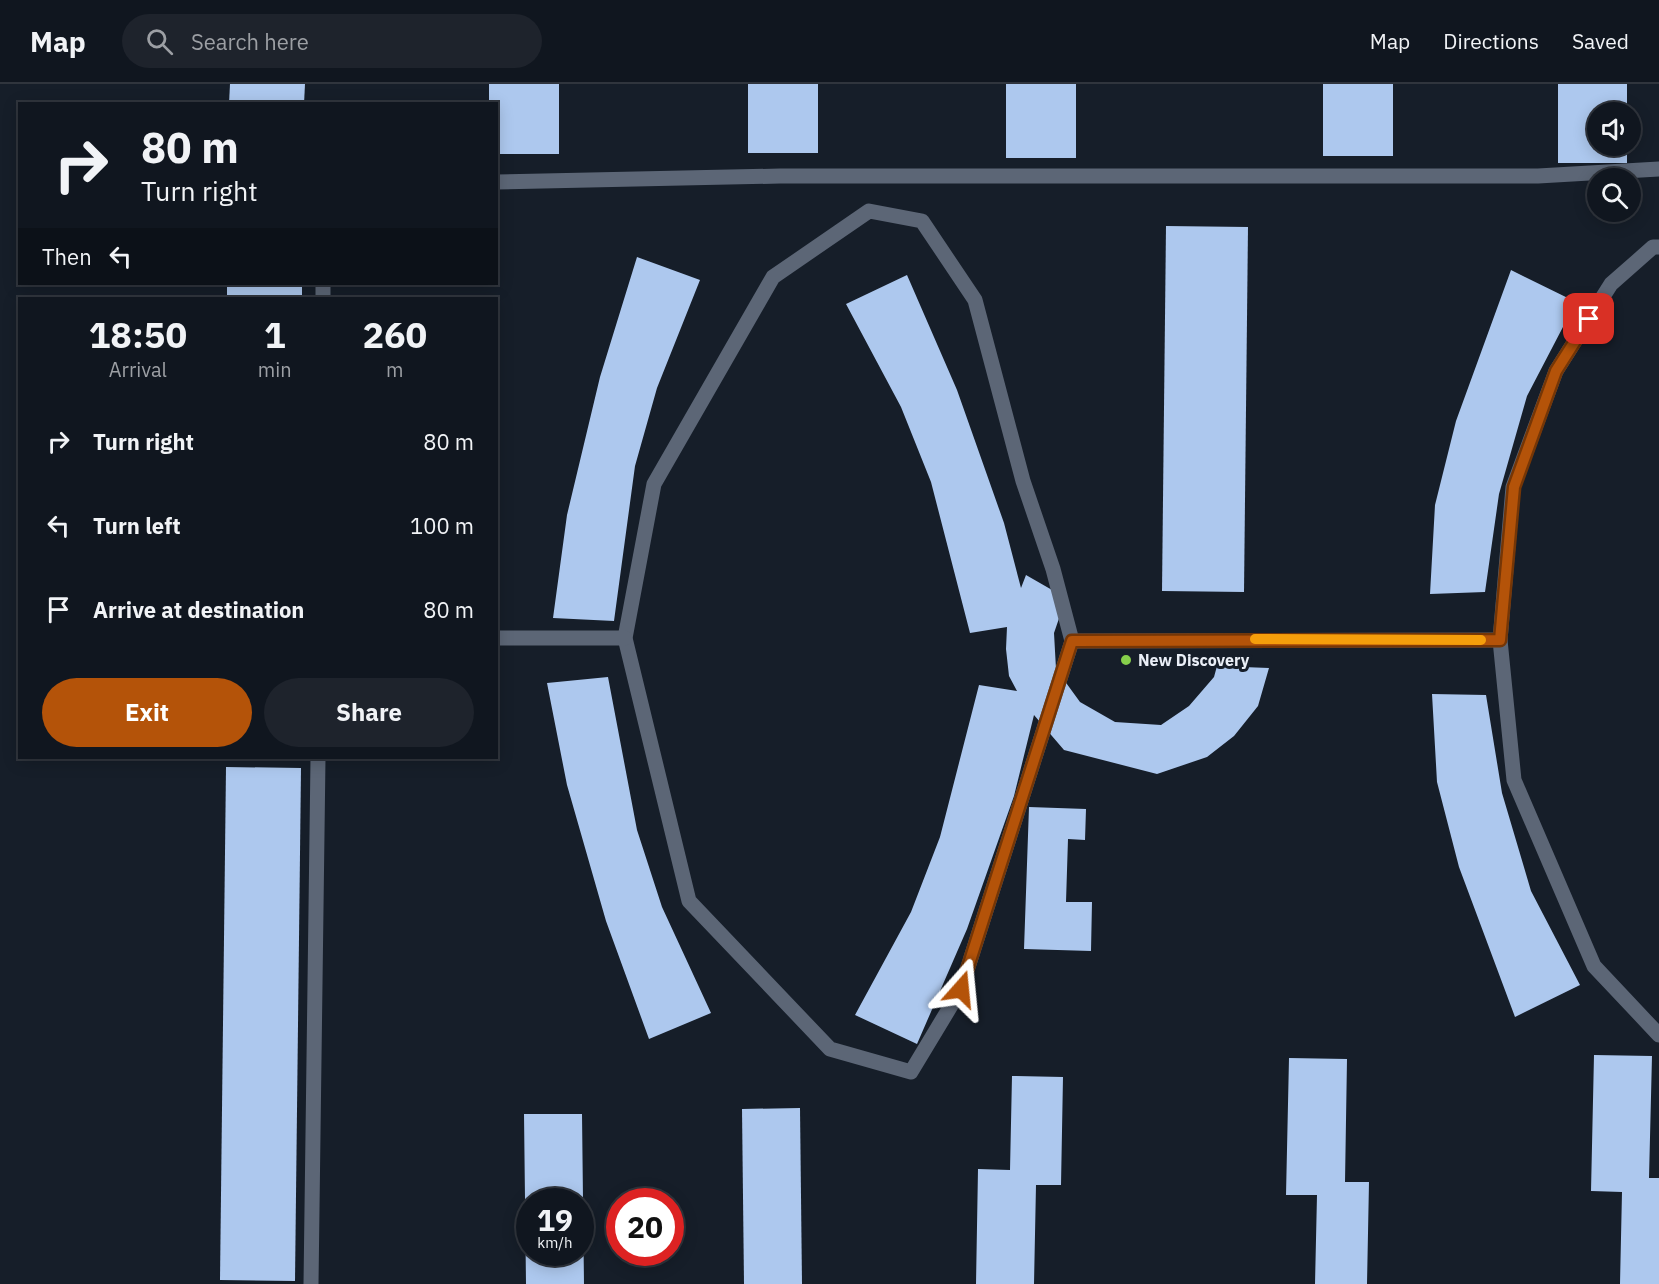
<!DOCTYPE html>
<html lang="en">
<head>
<meta charset="utf-8">
<style>
  :root { --surface:#10161f; --page:#1e232c; --text:#f1f3f6; --muted:#9c9fa4; --line:#30353d; --accent:#b45309 }
  body { margin:0; font-family:"IBM Plex Sans",sans-serif; background:var(--page); color:var(--text); height:100vh; display:flex; flex-direction:column; font-size:22px; white-space:nowrap }
  * { box-sizing:border-box; margin:0 }
  p { font-size:20px; color:var(--muted) }
  .icon { flex:none; width:33px; height:33px; fill:none; stroke:currentColor; stroke-width:2; stroke-linecap:round; stroke-linejoin:round }
  .map { position:relative; flex:1; overflow:hidden }
  .drawer { position:absolute; left:18px; top:213px; width:480px; height:462px; display:flex; flex-direction:column; background:var(--surface); border-radius:0px; box-shadow:0 3px 15px #0003,0 0 0 2px var(--line) }
  .drawer>* { flex:none }
  .hud { position:absolute; left:18px; top:18px; width:480px; height:183px; border-radius:0px; box-shadow:0 3px 15px #0003,0 0 0 2px var(--line); background:#10161f; color:var(--text); overflow:hidden }
  .fabs { position:absolute; left:1587px; top:18px; display:grid; gap:12px }
  .fabs a { display:grid; place-items:center; width:54px; height:54px; border-radius:50%; background:var(--surface); box-shadow:0 3px 15px #0003,0 0 0 2px var(--line); font-size:30px }
  .speed { position:absolute; left:516px; top:1104px; display:flex; gap:12px; font-size:30px; font-weight:700; text-align:center }
  .speed>* { display:grid; place-content:center; width:78px; height:78px; border-radius:50%; background:var(--surface); box-shadow:0 3px 15px #0003,0 0 0 2px var(--line); line-height:1 }
  .speed small { font-size:15px; font-weight:400 }
  .speed .limit { border:9px solid #d22; background:#fff; color:#111 }
  .pin { position:absolute; display:grid; place-items:center; width:51px; height:51px; color:#fff; margin:-26px; border-radius:12px; box-shadow:0 3px 9px #0006 }
  .me { position:absolute; width:66px; margin:-33px; rotate:18deg; stroke-linejoin:round; filter:drop-shadow(0 0 4px #0008) }
  .turn { display:flex; align-items:center; gap:21px; height:126px; padding:0 24px; font-size:27px }
  .turn .icon { width:78px; height:78px; stroke-width:2.5 }
  .turn b { display:block; font-size:42px; line-height:51px }
  .then { display:flex; align-items:center; height:57px; padding:0 24px; background:#0003; gap:12px; font-size:22px }
  .eta { display:flex; justify-content:space-evenly; align-items:center; height:102px; text-align:center }
  .eta b { font-size:36px; font-weight:700; line-height:42px }
  .primary-button { display:flex; gap:12px; margin-top:auto; padding:12px 24px }
  .primary-button a { flex:1; height:69px; border-radius:36px; background:var(--accent); color:#fff; font-size:24px; font-weight:700; line-height:69px; text-align:center }
  .primary-button a+a { background:var(--page); color:var(--text) }
  ul { padding:0; list-style:none }
  li { display:flex; align-items:center; gap:18px; height:84px; padding:0 24px }
  li div { flex:1 }
  li b { display:block; font-size:22px }
  li em { font-style:normal }
  header { display:flex; align-items:center; gap:36px; box-sizing:border-box; height:84px; padding:0 30px; background:var(--surface); border-bottom:2px solid var(--line) }
  header strong { font-size:28px }
  nav { display:flex; gap:33px; margin-inline-start:auto; font-size:21px }
  .search { width:420px; height:54px; background:var(--page); display:flex; align-items:center; gap:15px; box-sizing:border-box; padding:0 21px; border-radius:33px; color:var(--muted); font-size:22px }
  .map>svg:first-child { display:block }
  .building { fill:#adc8ee; fill-rule:evenodd }
  .lines { fill:none; stroke-linecap:round; stroke-linejoin:round }
  .minor { stroke:#5c6676; stroke-width:15 }
  .route-casing { stroke:#753606; stroke-width:15 }
  .route { stroke:#b45309; stroke-width:10 }
  .slow { stroke:#f59e0b; stroke-width:10 }
  .poi-dot { fill:#86cf4b; stroke:#161e29; stroke-width:2 }
  .labels { text-anchor:middle; dominant-baseline:central; stroke-width:6; stroke-linejoin:round; paint-order:stroke }
  .poi-label { font-size:16px; font-weight:bold; fill:#eaeff7; stroke:#161e29; text-anchor:start }
</style>
</head>
<body>
<header>
<strong>Map</strong>
<div class="search"><svg class="icon" aria-label="search" viewBox="0 0 24 24"><circle cx="10" cy="10" r="6"/><path d="M15 15l6 6"/></svg>Search here</div>
<nav><a>Map</a><a>Directions</a><a>Saved</a></nav>
</header>
<div class="map">
<svg width="1659" height="1200" viewBox="0 0 1659 1200">
  <rect width="100%" height="100%" fill="#161e29"/>
  <g class="building">
    <polygon points="230,0 305,0 304,20 229,20"/>
    <polygon points="489,0 559,0 559,70 496,70 496,20 489,20"/>
    <rect x="748" y="0" width="70" height="69"/>
    <rect x="1006" y="0" width="70" height="74"/>
    <rect x="1323" y="0" width="70" height="72"/>
    <polygon points="1558,0 1627,0 1627,28 1598,28 1598,62 1627,62 1627,79 1558,79"/>
    <polygon points="1166,142 1248,143 1244,508 1162,507"/>
    <polygon points="637,173 700,196 657,304 635,382 614,537 553,534 567,431 600,293"/>
    <polygon points="1511,186 1576,218 1527,312 1499,410 1485,508 1430,510 1435,421 1456,337"/>
    <polygon points="907,191 957,306 1004,439 1021,504 1026,491 1066,514 1054,549 1056,585 1080,618 1115,638 1161,641 1189,622 1214,593 1217,582 1269,584 1258,622 1234,652 1207,673 1157,690 1064,666 1034,631 1014,712 967,845 917,960 855,931 911,828 940,753 979,601 1017,607 1009,592 1006,565 1007,543 970,549 931,398 901,323 846,220"/>
    <rect x="227" y="200" width="75" height="14"/>
    <polygon points="608,593 637,746 662,823 711,929 649,955 606,837 567,701 547,599"/>
    <polygon points="1432,610 1486,611 1502,709 1531,807 1580,901 1515,933 1459,783 1437,698"/>
    <polygon points="226,683 301,684 295,1197 220,1196"/>
    <polygon points="1029,723 1086,725 1085,756 1068,755 1066,818 1092,818 1091,867 1024,865"/>
    <polygon points="1594,971 1652,972 1649,1094 1659,1094 1659,1200 1620,1200 1622,1108 1591,1107"/>
    <polygon points="1289,974 1347,975 1345,1098 1369,1098 1367,1200 1315,1200 1317,1111 1286,1111"/>
    <polygon points="1012,992 1063,993 1061,1101 1036,1101 1034,1200 976,1200 978,1085 1010,1086"/>
    <polygon points="800,1024 802,1200 744,1200 742,1025"/>
    <path d="M 524,1030 L 582,1030 L 584,1200 L 526,1200 ZM 530,1118 L 580,1118 L 580,1168 L 530,1168 Z"/>
  </g>
  <g class="lines">
    <g class="minor">
      <polyline points="496,98 780,92 1538,92 1659,85"/>
      <polygon points="869,127 922,137 975,216 1023,397 1053,485 1072,557 961,905 911,988 830,965 689,817 625,554 654,400 773,193"/>
      <polyline points="1659,163 1653,163 1611,200 1556,287 1513,403 1500,556 1514,696 1594,882 1659,951"/>
      <polyline points="323,200 323,214"/>
      <polyline points="496,554 625,554"/>
      <polyline points="1072,557 1500,556"/>
      <polyline points="311,1200 318,674"/>
    </g>
  </g>
  <g class="lines">
    <g class="route-casing">
      <polyline id="route" points="961,905 1072,557 1500,556 1514,403 1556,287 1589,235"/>
    </g>
    <use href="#route" class="route"/>
    <polyline class="slow" points="1255,555 1481,556"/>
  </g>
  <circle class="poi-dot" cx="1126" cy="576" r="6"/>
  <g class="labels">
    <g class="poi-label">
      <text x="1138" y="576">New Discovery</text>
    </g>
  </g>
</svg>
<div class="fabs">
<a><svg class="icon" aria-label="sound" viewBox="0 0 24 24"><path d="M4 9h4l5-4v14l-5-4H4zM17 9q2 3 0 6"/></svg></a>
<a><svg class="icon" aria-label="search" viewBox="0 0 24 24"><circle cx="10" cy="10" r="6"/><path d="M15 15l6 6"/></svg></a>
</div>
<div class="speed"><div>19<small>km/h</small></div><div class="limit">20</div></div>
<div class="pin" style="left:1589px;top:235px;background:#d93025"><svg class="icon" aria-label="arrive" viewBox="0 0 24 24"><path d="M6 21V4h12l-3 4 3 4H6"/></svg></div>
<svg class="me" style="left:961px;top:905px" viewBox="-20 -20 40 40"><path d="M0-17L14 15 0 8-14 15z" fill="#b45309" stroke="#fff" stroke-width="4"/></svg>
<div class="hud">
<div class="turn"><svg class="icon" aria-label="right" viewBox="0 0 24 24"><path d="M7 20v-9h11M14 6l5 5-5 5"/></svg><div><b>80 m</b>Turn right</div></div>
<div class="then">Then<svg class="icon" aria-label="left" viewBox="0 0 24 24"><path d="M17 20v-9H6M10 6l-5 5 5 5"/></svg></div>
</div>
<section class="drawer">
<div class="eta">
<div><b>18:50</b><p>Arrival</p></div>
<div><b>1</b><p>min</p></div>
<div><b>260</b><p>m</p></div>
</div>
<ul>
<li><svg class="icon" aria-label="right" viewBox="0 0 24 24"><path d="M7 20v-9h11M14 6l5 5-5 5"/></svg><div><b>Turn right</b></div><em>80 m</em></li>
<li><svg class="icon" aria-label="left" viewBox="0 0 24 24"><path d="M17 20v-9H6M10 6l-5 5 5 5"/></svg><div><b>Turn left</b></div><em>100 m</em></li>
<li><svg class="icon" aria-label="arrive" viewBox="0 0 24 24"><path d="M6 21V4h12l-3 4 3 4H6"/></svg><div><b>Arrive at destination</b></div><em>80 m</em></li>
</ul>
<div class="primary-button"><a>Exit</a><a>Share</a></div>
</section>
</div>
</body>
</html>
